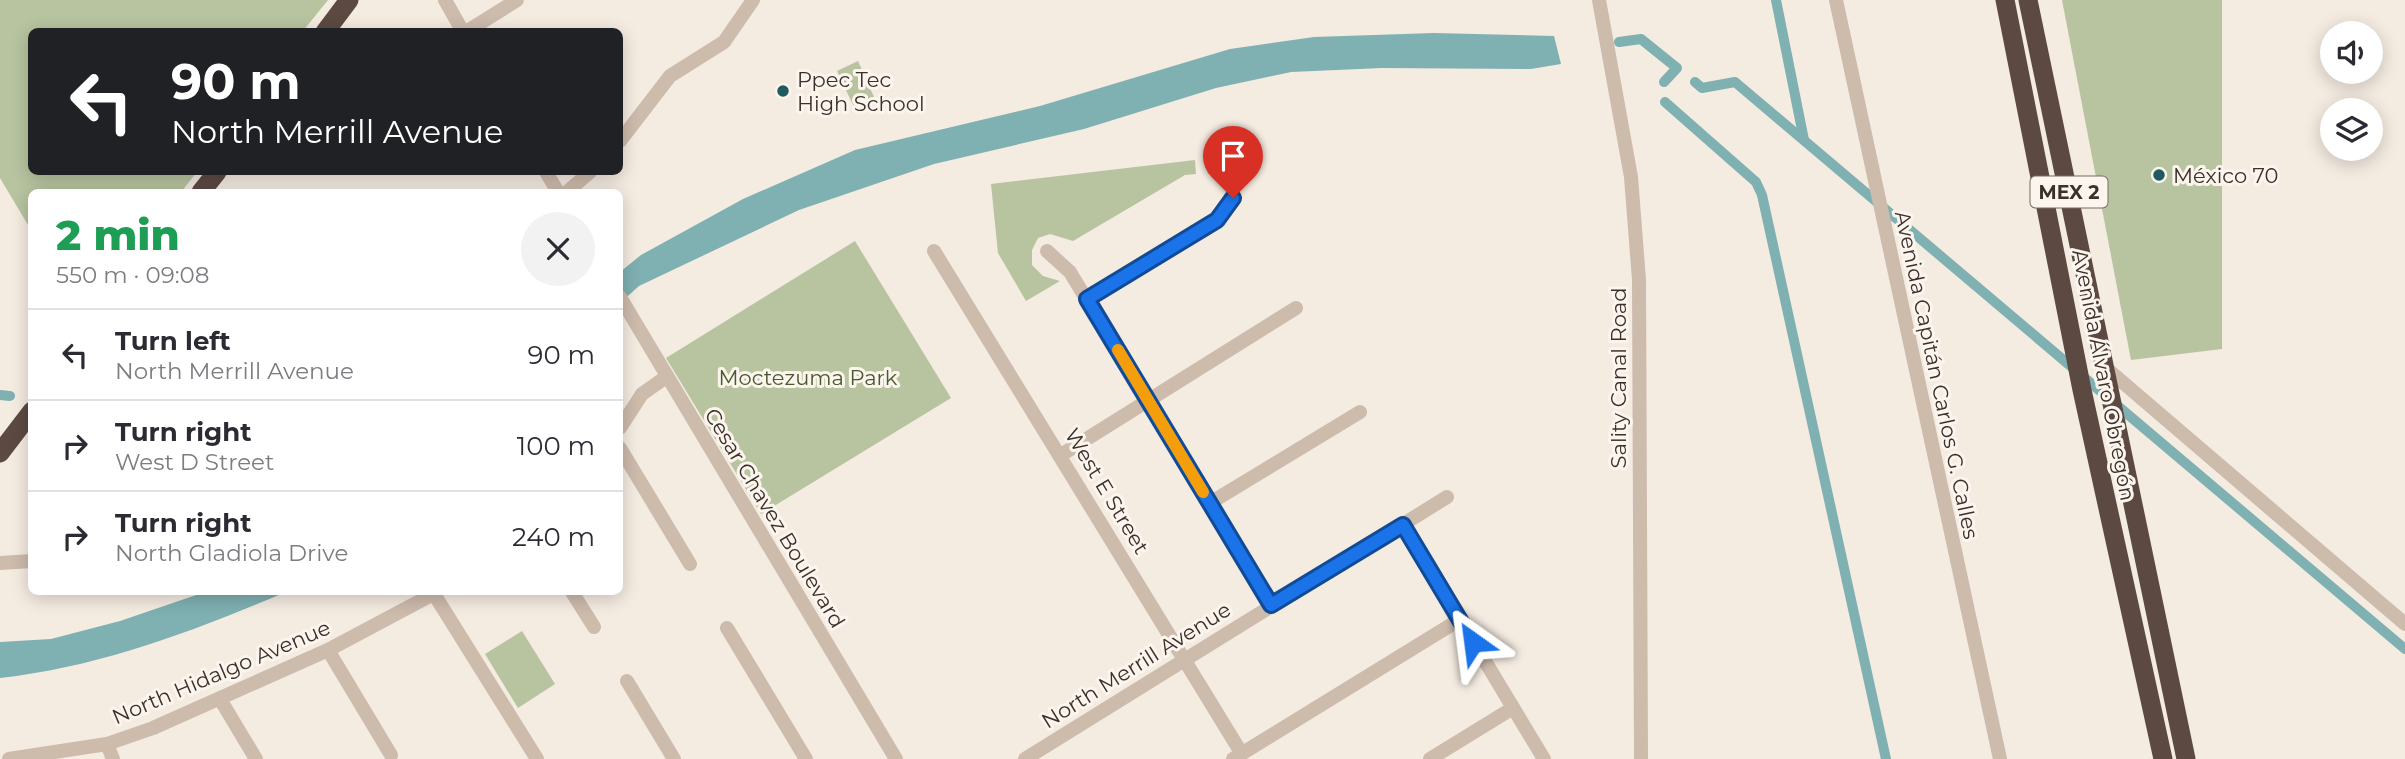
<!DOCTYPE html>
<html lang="en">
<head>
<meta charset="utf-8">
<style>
  :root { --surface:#fff; --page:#f2f2f3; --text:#2b2b33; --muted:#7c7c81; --line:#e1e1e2 }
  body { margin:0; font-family:Montserrat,sans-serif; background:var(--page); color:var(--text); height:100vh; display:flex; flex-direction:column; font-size:26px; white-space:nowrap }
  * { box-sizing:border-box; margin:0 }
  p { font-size:23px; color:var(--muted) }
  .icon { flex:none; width:38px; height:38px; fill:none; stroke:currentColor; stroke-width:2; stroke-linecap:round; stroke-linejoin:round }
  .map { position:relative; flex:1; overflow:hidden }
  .side { position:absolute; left:28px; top:189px; width:595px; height:406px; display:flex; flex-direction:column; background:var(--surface); border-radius:10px; box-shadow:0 4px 18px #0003 }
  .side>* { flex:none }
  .hud { position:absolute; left:28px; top:28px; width:595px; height:147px; border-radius:10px; box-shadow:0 4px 18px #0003; background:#202124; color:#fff; overflow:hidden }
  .tools { position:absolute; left:2320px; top:21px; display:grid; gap:14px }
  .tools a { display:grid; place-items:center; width:63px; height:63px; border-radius:50%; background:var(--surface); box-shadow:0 4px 18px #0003; font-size:35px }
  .pin { position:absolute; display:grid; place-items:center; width:60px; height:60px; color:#fff; margin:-72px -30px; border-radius:50% 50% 50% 0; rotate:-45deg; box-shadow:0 0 7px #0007 }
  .pin .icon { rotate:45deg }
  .me { position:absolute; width:77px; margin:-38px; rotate:329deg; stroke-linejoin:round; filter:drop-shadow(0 0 5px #0008) }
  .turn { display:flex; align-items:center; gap:24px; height:147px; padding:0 28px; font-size:32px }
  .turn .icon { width:91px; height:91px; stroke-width:2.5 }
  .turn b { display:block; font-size:49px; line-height:60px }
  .round { display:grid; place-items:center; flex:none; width:74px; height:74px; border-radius:37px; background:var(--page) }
  .overview { display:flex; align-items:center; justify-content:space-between; height:119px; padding:0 28px }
  h1 { font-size:42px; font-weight:800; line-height:52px; color:#1e9e55 }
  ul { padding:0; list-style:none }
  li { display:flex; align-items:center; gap:21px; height:91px; padding:0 28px; border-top:2px solid var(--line) }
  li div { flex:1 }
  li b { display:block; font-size:26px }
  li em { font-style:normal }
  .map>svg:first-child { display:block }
  .green { fill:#b8c4a0 }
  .water { fill:#7fb0b2 }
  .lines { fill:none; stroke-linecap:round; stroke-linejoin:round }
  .canal { stroke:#7fb0b2; stroke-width:10 }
  .minor { stroke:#cdbbac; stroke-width:14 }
  .highway { stroke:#5c4a42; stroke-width:19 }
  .route-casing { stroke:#114b97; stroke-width:18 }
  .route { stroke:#1a73e8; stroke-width:12 }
  .slow { stroke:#f59e0b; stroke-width:12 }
  .poi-dot { fill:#1f5a5e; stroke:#fbf5ee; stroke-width:2.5 }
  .labels { text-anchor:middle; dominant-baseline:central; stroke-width:6; stroke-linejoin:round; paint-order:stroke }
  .shield { fill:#fbf5ee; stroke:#756b66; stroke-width:2 }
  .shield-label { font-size:19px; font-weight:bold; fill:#3b302b }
  .poi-label { font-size:21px; fill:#3b302b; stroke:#fbf5ee; text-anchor:start }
  .street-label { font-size:21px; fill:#3b302b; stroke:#fbf5ee }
  .park-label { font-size:21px; fill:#4a5a2e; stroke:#fbf5ee }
</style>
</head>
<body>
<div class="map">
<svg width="2405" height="759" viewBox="0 0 2405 759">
  <rect width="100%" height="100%" fill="#f4ebe1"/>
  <g class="green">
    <polygon points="0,0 328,0 303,31 32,32 32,172 197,172 181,192 32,192 31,230 0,178"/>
    <polygon points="2062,0 2222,0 2222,349 2131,360"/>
    <polygon points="858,61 874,97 854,107 837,71"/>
    <polygon points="1195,160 1196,174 1185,175 1073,241 1050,234 1038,238 1032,250 1032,265 1043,276 1060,281 1026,301 998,253 991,184"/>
    <polygon points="855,241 951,398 761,514 666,358"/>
    <polygon points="522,631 555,684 518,708 485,654"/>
  </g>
  <g class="water">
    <polygon points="1434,33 1554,36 1561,64 1531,69 1382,68 1291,72 1216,88 1084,129 934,164 799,210 639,286 620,303 620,272 641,255 743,199 855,150 1040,106 1230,49 1314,37"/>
    <path d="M 205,592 L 286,592 C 194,631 100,667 0,678 L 0,642 L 51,639 L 120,621 Z"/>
  </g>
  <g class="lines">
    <g class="canal">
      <polyline points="1776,0 1804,140"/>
      <polyline points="1619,42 1641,39 1677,68 1664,82"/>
      <polyline points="1695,82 1702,88 1735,82 2405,649"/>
      <polyline points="1665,102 1756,182 1762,195 1886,759"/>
      <polyline points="0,395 10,396"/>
    </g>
    <g class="minor">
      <polyline points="445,0 463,32"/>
      <polyline points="1599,0 1631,177 1639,280 1641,759"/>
      <polyline points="1836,0 2000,759"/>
      <polyline points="466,32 517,0"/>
      <polyline points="620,141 670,76 724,42 753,0"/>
      <polyline points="546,172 558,192"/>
      <polyline points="567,192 590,172"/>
      <polyline points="934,251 1242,754"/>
      <polyline points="1047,251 1070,272 1271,605"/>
      <polyline points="620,297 896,759"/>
      <polyline points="1087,299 1217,220 1233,198"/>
      <polyline points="2106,368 2405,624"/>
      <polyline points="620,428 642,394 666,377"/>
      <polyline points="620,448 690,564"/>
      <polyline points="1061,455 1296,308"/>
      <polyline points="1210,503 1360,412"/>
      <polyline points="1403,525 1544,759"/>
      <polyline points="0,563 32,561"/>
      <polyline points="572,592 594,627"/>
      <polyline points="434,594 537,759"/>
      <polyline points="727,628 806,759"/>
      <polyline points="328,650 391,755"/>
      <polyline points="627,681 674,759"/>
      <polyline points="220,699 256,759"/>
      <polyline points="107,744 113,759"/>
      <polyline points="9,759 107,744 153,728 328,650 437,592"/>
      <polyline points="1025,759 1447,497"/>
      <polyline points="1233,759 1459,620"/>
      <polyline points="1430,759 1513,708"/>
    </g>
    <g class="highway">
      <polyline points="2005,0 2082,390 2163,759"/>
      <polyline points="2028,0 2186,759"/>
      <polyline points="325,32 349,0"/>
      <polyline points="201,192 217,172"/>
      <polyline points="0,453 32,411"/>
    </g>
  </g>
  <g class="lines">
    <g class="route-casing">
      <polyline id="route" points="1233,198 1217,220 1087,299 1271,605 1403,525 1473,642"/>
    </g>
    <use href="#route" class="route"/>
    <polyline class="slow" points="1118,350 1203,492"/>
  </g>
  <g class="poi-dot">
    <circle cx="783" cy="91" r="7"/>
    <circle cx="2159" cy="175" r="7"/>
  </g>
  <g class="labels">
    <rect class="shield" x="2030.5" y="176.5" width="77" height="31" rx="5"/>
    <g class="shield-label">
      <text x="2069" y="192">MEX 2</text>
    </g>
    <g class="poi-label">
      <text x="797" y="79">Ppec Tec<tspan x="797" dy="24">High School</tspan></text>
      <text x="2173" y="175">México 70</text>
    </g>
    <g class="street-label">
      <text transform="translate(1937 375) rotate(78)">Avenida Capitán Carlos G. Calles</text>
      <text transform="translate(2104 375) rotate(79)">Avenida Álvaro Obregón</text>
      <text transform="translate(1618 378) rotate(-90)">Sality Canal Road</text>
      <text transform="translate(1107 491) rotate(59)">West E Street</text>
      <text transform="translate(775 518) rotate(59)">Cesar Chavez Boulevard</text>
      <text transform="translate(1136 665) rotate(-32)">North Merrill Avenue</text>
      <text transform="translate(221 672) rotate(-23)">North Hidalgo Avenue</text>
    </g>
    <g class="park-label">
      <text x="808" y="377">Moctezuma Park</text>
    </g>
  </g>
</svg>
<div class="tools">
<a><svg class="icon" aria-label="sound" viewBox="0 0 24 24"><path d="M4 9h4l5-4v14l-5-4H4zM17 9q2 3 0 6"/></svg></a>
<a><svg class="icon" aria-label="layers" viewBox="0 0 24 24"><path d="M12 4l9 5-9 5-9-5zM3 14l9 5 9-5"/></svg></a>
</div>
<div class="pin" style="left:1233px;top:198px;background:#d93025"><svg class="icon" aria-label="arrive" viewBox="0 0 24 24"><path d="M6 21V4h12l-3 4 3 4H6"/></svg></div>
<svg class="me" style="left:1473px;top:642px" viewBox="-20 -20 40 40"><path d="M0-17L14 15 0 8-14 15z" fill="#1a73e8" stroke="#fff" stroke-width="4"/></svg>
<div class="hud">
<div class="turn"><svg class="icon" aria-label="left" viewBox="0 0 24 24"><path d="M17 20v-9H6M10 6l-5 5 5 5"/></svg><div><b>90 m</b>North Merrill Avenue</div></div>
</div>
<section class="side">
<div class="overview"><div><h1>2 min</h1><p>550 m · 09:08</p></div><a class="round"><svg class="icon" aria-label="close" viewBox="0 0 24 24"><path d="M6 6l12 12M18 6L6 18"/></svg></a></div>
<ul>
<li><svg class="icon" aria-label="left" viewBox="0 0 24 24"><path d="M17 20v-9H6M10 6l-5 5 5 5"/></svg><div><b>Turn left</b><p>North Merrill Avenue</p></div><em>90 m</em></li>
<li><svg class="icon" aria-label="right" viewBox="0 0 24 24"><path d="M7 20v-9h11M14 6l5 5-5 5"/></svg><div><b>Turn right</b><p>West D Street</p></div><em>100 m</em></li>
<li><svg class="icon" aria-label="right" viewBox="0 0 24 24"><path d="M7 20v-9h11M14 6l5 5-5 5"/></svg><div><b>Turn right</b><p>North Gladiola Drive</p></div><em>240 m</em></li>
</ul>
</section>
</div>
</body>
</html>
